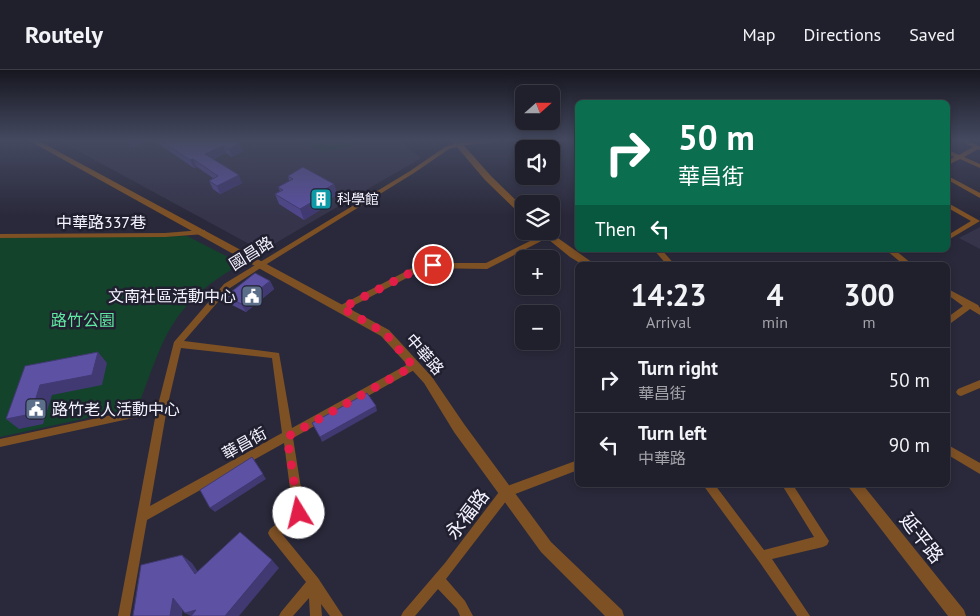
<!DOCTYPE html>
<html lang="en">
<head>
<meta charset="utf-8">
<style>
  :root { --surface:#201f2c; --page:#282734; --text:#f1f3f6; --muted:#a2a2a9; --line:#3d3d48 }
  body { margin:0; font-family:"PT Sans","Noto Sans TC",sans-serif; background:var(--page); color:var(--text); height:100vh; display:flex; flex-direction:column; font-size:19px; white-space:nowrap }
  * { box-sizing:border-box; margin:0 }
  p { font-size:16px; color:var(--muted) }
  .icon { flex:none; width:28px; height:28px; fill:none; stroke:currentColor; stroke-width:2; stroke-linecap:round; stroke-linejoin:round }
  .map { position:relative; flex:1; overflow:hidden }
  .drawer { position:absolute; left:575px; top:192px; width:375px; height:225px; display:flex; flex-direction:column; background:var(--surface); border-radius:8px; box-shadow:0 2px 8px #0003,0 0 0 1px var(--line) }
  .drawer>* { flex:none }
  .hud { position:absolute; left:575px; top:30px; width:375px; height:152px; border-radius:8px; box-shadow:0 2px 8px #0003,0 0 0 1px var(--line); background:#0b6e4f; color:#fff; overflow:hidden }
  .needle { width:32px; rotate:69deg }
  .controls { position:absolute; left:515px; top:15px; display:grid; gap:10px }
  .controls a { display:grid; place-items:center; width:45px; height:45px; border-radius:8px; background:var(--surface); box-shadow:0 2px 8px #0003,0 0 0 1px var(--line); font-size:25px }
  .pin { position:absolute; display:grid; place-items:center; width:42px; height:42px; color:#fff; margin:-21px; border:2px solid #fff; border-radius:50%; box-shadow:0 1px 5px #0007 }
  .me { position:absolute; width:55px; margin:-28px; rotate:351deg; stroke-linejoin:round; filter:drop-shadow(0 0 4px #0008) }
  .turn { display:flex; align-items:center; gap:18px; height:105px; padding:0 20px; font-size:22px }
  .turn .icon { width:65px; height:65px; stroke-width:2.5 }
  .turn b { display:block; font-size:35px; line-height:42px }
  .then { display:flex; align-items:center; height:48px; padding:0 20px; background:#0003; gap:10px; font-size:19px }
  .eta { display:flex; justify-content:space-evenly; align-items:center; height:85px; text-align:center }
  .eta b { font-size:30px; font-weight:700; line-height:35px }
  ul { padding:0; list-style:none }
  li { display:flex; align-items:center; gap:15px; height:65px; padding:0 20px; border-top:1px solid var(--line) }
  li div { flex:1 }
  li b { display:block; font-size:19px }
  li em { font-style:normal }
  header { display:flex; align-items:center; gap:30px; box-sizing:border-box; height:70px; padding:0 25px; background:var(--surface); border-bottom:1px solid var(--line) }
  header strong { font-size:24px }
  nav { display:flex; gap:28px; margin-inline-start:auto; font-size:18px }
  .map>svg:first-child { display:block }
  .built { fill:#35344b }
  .green { fill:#13432a }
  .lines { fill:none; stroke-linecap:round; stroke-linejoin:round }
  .minor { fill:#7e5125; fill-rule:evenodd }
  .tertiary { fill:#7e5125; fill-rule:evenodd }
  .wall { fill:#4f468c }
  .shaded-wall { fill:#403972 }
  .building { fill:#5c51a3; stroke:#403972 }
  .route { stroke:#e11d48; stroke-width:9; stroke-dasharray:0 16.2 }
  .labels { text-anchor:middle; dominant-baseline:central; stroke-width:5; stroke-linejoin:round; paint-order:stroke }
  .far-poi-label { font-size:14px; fill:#f4f3ff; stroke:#212030; text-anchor:start }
  .street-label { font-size:16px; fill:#f4f3ff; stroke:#212030 }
  .poi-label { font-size:16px; fill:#f4f3ff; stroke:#212030; text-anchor:end }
  .park-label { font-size:16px; fill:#5fe8a1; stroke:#212030 }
  .near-street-label { font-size:19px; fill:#f4f3ff; stroke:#212030 }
</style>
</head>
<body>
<header>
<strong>Routely</strong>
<nav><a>Map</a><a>Directions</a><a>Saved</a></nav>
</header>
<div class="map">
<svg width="980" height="546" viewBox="0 0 980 546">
  <rect width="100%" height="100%" fill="#2a293b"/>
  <g class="built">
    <polygon points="58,70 398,70 421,88 262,181"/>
    <polygon points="980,157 980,179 959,168"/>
  </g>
  <g class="green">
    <polygon points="297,70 315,70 330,75 351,70 365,70 351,77 323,82"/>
    <path d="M 187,166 L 230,188 L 231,200 C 169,237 162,274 138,337 L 0,367 L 0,168 Z"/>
  </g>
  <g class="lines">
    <g class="minor">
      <path d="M 481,70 L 500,70 L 497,72 L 460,76 L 449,79 L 414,103 L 262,197 L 230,218 L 184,271 L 279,283 L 292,358 L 410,293 L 416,293 L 418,296 L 416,299 L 293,368 L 305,443 L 303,447 L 282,464 L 318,508 L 343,546 L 330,546 L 321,534 L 322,546 L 310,546 L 309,528 L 293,546 L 279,546 L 281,542 L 306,512 L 270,467 L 268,463 L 270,459 L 293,441 L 284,373 L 147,450 L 130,546 L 118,546 L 156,343 L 0,377 L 0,369 L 158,335 L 174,272 L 224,214 L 410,101 L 445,77 L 459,72 ZM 181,278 L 272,288 L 282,363 L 150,436 L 167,338 Z"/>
      <polygon points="958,70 966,70 980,76 980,80 978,79 964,87 980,94 980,98 960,89 948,95 948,91 954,87 948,84 948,80 959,85 973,77"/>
      <polygon points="948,106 980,123 980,128 948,110"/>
      <polygon points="948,133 980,151 948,170 948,165 971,151 948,138"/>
      <polygon points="202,160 205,160 205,164 165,167 0,168 0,164 165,163"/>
      <polygon points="544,164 547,164 551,166 487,199 426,198 345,240 342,241 338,238 339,236 422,193 486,193"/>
      <polygon points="654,180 662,180 675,195 667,195"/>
      <polygon points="886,180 895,180 913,195 904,195"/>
      <polygon points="948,219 978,235 980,238 980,245 970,239 951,253 948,254 948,247 963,236 948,225"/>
      <polygon points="980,310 980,318 961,326 958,325 956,322 958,319"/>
      <polygon points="948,375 980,393 980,404 948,385"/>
      <polygon points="578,390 578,400 510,426 446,509 465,531 473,546 460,546 457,539 438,519 415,546 401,546 403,542 445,493 502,418"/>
      <polygon points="703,415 715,415 764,480 814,467 782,415 793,415 829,471 827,475 823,477 772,489 810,546 797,546 758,490"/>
    </g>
    <g class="tertiary">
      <polygon points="28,70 37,70 389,260 432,307 464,354 551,472 622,540 624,546 605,546 541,482 454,362 424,313 381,266"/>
      <polygon points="451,70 459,70 491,106 524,138 524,146 521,145 485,110"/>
      <polygon points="538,161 548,161 596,195 583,195 570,187"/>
      <polygon points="847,415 863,415 964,540 966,546 948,546"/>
    </g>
  </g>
  <g class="wall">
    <polygon points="153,70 235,70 243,81 232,87 226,83 214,89 242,113 220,124 213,119 209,111 213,108 197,97 194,98"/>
    <polygon points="288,106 334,114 337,125 321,134 323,138 304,150 279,134 275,124 280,121 278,117 289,111"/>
    <polygon points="270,211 274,219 246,242 230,234 226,226"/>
  </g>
  <g class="shaded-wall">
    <polygon points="126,70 151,70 130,78"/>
    <polygon points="240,73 243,81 232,87 229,79"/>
    <polygon points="223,76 226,83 208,92 205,84"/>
    <polygon points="193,89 197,97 194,98 190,90"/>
    <polygon points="239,105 242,113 220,124 217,116"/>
    <polygon points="334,114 337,125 321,134 323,138 304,150 300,139 315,125"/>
    <polygon points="270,211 274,219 246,242 241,234"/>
    <polygon points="98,282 107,293 102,315 52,325 43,354 19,359 6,349 40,315"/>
    <polygon points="376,336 377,341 322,372 320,367"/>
    <polygon points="255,392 266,409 215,442 210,438"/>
    <polygon points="182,485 192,493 204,511 195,504"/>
    <polygon points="272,490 279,498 239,546 225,546"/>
    <polygon points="173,528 183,534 182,546 170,546"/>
    <polygon points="196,540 191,546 185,543"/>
  </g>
  <g class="building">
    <polygon points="160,70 235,70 240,73 229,79 223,76 205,84 239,105 217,116 209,111 218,106 193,89 190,90"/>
    <polygon points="303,97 334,114 315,125 319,128 300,139 275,124 283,120 278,117 293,109 288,106"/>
    <polygon points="255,203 270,211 241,234 226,226"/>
    <polygon points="98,282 92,305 40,315 31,344 6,349 25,296"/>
    <polygon points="367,323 376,336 320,367 312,353"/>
    <polygon points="252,387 263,404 210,438 200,420"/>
    <polygon points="240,462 272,490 225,546 191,546 196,540 185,543 173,528 170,546 133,546 141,495 182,485 195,504"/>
  </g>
  <linearGradient id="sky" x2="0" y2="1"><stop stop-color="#171720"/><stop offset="0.48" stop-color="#444960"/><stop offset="1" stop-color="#444960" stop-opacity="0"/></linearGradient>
  <rect width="980" height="146" fill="url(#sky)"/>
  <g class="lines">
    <polyline class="route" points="299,443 287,367 413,296 385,263 342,238 418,199 433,195"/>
  </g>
  <defs>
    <g id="building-square" transform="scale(1.125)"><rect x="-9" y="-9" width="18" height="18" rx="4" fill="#0f9aa8" stroke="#212030"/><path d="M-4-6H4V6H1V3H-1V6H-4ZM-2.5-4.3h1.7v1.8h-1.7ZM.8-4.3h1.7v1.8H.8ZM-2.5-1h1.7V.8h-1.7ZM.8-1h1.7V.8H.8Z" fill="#fff"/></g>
    <g id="civic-square" transform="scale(1.125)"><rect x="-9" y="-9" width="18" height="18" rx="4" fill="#5c6f8a" stroke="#212030"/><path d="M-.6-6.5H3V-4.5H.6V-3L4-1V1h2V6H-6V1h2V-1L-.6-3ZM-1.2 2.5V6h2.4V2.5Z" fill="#fff"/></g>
  </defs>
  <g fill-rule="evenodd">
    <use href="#building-square" x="321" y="129"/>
    <use href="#civic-square" x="252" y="226"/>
    <use href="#civic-square" x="36" y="339"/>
  </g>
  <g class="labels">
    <g class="far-poi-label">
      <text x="337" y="129">科學館</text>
    </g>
    <g class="street-label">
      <text x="101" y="152">中華路337巷</text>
      <text transform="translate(251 183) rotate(-32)">國昌路</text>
      <text transform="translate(425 284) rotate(49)">中華路</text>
      <text transform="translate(244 373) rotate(-29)">華昌街</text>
    </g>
    <g class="poi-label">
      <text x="236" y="226">文南社區活動中心</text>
      <text x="52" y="339" text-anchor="start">路竹老人活動中心</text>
    </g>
    <g class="park-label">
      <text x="83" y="250">路竹公園</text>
    </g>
    <g class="near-street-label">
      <text transform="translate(467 444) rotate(-52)">永福路</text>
      <text transform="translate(922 468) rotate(52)">延平路</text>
    </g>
  </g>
</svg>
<div class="controls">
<a><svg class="needle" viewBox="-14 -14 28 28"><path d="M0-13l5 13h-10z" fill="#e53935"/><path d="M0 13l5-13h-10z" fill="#a2a2a9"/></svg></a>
<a><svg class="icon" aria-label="sound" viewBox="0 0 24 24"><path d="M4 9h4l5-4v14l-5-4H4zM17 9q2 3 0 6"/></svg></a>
<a><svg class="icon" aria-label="layers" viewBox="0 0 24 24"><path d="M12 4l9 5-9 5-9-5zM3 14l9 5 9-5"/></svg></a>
<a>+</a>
<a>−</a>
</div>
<div class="pin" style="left:433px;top:195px;background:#d93025"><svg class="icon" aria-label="arrive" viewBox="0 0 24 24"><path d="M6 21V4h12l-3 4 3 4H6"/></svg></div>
<svg class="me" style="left:299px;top:443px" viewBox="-20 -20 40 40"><circle r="19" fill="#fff"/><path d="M0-13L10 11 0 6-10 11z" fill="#e11d48"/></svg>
<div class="hud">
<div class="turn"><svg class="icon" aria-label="right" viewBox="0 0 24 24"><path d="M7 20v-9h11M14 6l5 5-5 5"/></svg><div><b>50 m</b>華昌街</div></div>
<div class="then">Then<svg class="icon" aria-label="left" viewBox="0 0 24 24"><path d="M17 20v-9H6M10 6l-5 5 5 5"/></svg></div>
</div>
<section class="drawer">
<div class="eta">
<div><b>14:23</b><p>Arrival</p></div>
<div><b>4</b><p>min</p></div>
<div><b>300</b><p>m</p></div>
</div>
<ul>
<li><svg class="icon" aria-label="right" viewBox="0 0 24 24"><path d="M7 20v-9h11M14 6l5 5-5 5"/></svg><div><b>Turn right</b><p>華昌街</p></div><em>50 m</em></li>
<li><svg class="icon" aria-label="left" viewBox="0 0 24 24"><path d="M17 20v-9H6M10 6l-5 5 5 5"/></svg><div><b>Turn left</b><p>中華路</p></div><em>90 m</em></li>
</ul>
</section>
</div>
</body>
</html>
